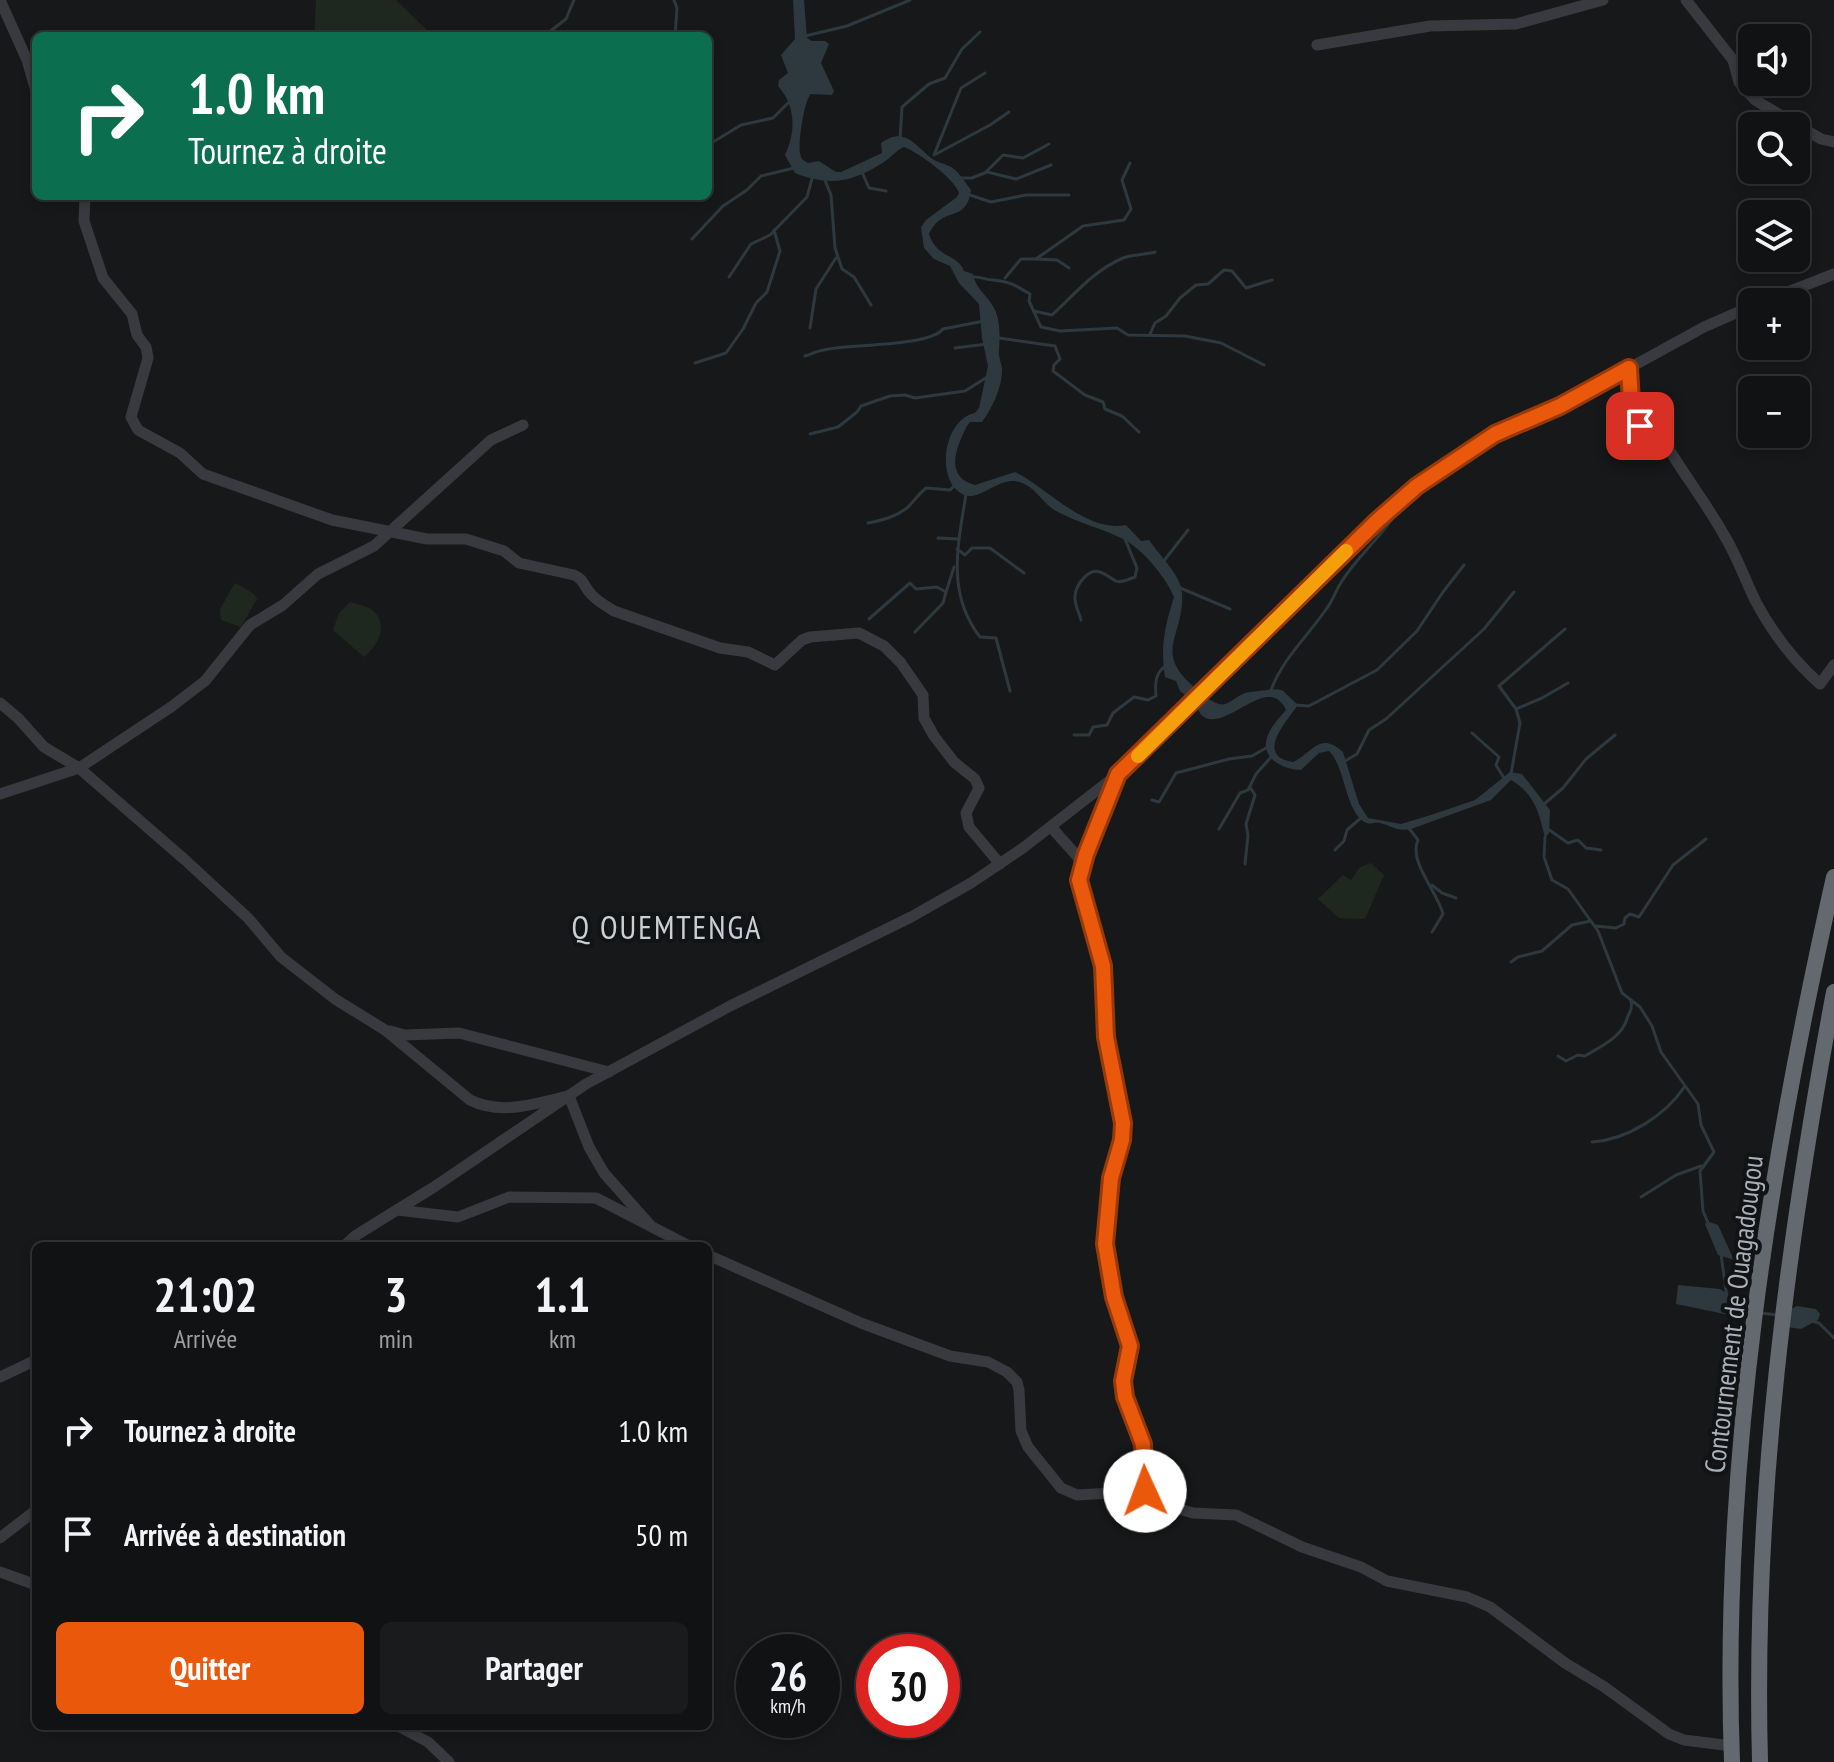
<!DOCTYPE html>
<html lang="fr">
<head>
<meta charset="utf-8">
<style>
  :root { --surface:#111214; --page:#1a1b1d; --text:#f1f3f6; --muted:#9c9ea0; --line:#303234; --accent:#ea580c }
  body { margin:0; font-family:"PT Sans Narrow",sans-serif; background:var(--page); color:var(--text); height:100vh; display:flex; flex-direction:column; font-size:30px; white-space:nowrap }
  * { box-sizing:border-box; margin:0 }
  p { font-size:26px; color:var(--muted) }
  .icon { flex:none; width:44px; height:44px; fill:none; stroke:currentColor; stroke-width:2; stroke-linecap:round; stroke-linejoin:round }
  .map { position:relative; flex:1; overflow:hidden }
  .drawer { position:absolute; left:32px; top:1242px; width:680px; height:488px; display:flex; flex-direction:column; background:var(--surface); border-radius:12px; box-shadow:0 4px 12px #0003,0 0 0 2px var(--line) }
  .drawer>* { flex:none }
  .guide { position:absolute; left:32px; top:32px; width:680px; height:168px; border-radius:12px; box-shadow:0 4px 12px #0003,0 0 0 2px var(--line); background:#0b6e4f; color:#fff; overflow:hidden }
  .tools { position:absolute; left:1738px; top:24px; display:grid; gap:16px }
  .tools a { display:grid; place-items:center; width:72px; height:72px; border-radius:12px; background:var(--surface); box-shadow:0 4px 12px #0003,0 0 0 2px var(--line); font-size:40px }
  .speed { position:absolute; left:736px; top:1634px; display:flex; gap:16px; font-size:40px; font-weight:700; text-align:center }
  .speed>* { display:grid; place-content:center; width:104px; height:104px; border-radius:50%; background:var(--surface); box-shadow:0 4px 12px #0003,0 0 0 2px var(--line); line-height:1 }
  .speed small { font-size:20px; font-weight:400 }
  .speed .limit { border:12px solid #d22; background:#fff; color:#111 }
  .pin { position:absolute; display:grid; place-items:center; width:68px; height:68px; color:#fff; margin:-34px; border-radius:16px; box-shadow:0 4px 12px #0006 }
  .me { position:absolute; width:88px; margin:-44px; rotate:358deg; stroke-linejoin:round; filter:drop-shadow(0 0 6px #0008) }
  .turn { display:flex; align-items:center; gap:28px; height:168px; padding:0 24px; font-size:36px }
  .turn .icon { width:104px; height:104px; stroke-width:2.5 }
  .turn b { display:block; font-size:56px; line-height:68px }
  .eta { display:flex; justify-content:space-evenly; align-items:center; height:136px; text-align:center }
  .eta b { font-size:48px; font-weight:600; line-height:56px }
  .button { display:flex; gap:16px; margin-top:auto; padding:16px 24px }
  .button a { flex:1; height:92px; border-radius:12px; background:var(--accent); color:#fff; font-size:32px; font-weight:600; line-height:92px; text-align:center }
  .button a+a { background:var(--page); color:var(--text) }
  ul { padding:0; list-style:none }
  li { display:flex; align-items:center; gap:24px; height:104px; padding:0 24px }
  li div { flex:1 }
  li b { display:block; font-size:30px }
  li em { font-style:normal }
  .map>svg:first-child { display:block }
  .green { fill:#1f281f }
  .water { fill:#2d393e }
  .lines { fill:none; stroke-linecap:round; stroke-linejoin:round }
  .stream { stroke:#2d393e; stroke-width:3 }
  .minor { stroke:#383a3f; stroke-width:11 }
  .highway { stroke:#646970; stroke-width:16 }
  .route-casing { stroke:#983908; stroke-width:20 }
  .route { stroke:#ea580c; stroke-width:14 }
  .slow { stroke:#f59e0b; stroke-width:14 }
  .labels { text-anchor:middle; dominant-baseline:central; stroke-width:8; stroke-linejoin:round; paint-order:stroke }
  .street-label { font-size:28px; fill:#a9b0ba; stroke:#121315 }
  .quarter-label { font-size:32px; letter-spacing:2px; fill:#cacfd6; stroke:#121315 }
</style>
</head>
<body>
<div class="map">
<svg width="1834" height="1762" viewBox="0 0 1834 1762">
  <rect width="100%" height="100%" fill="#17181a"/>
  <g class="green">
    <polygon points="316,0 396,0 426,29 419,36 314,36"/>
    <polygon points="235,583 254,594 257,599 241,627 221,620 220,609"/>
    <path d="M 350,602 C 356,604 363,605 369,608 C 391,621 379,645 364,657 L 333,630 L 339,613 Z"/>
    <polygon points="1371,863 1384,875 1365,919 1339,918 1318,899 1343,875 1351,880 1360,867"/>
  </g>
  <g class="water">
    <path d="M 793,0 L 804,0 L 807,38 L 812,41 L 825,41 L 829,44 L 821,63 L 834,91 L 832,95 L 811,94 C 804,100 798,143 800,153 C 801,160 803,160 808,163 L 819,161 L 836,172 L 841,172 L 882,153 L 881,143 C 904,127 913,143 931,158 C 936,162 943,163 949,166 C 958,170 965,182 971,190 C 966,225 943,204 929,234 C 937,259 957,253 964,271 L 973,274 C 975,289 990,297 996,312 C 1000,323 1000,338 999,350 C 998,356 1001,362 1002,368 C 1003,385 992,409 982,422 L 970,422 L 967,426 C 957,446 943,476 975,485 L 1015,472 C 1048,488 1086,533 1126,525 L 1141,541 L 1149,540 C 1159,555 1181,575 1182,593 C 1185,637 1150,652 1198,690 L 1189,698 L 1180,691 L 1176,681 L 1165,677 C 1160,648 1165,625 1174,597 C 1165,576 1142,548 1121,538 C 1101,528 1078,523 1058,512 C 1041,504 1035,483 1014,481 C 997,479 977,503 962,494 C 934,478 945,418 975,413 L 979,408 L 988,366 L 982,338 L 979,304 L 959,283 L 950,266 L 934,259 L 924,248 L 921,227 L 926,220 L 957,197 L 959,193 C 954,178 919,153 904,147 C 895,151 892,157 884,162 C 853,182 830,187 795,173 L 785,155 C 796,132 796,106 778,86 L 779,80 L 788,73 L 781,55 L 795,39 Z"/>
    <path d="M 1272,689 L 1282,690 L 1298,705 C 1287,721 1254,756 1293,762 C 1314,752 1319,731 1343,752 L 1359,804 L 1368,818 L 1401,824 L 1431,815 L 1475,800 L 1510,772 L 1522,774 L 1550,810 L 1549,833 L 1545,838 C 1539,813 1535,794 1511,780 L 1491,800 L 1411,829 C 1397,832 1392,826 1380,823 C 1373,821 1374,825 1367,823 C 1345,815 1346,767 1329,751 L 1319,753 L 1301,770 C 1284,770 1260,758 1267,738 C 1270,727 1279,718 1286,710 C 1269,673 1230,728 1206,718 C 1200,716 1198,709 1195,703 L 1204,695 C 1226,713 1227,701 1245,693 C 1253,691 1264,691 1272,689 Z"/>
    <polygon points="1707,1221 1718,1225 1734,1260 1718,1255 1705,1224"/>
    <polygon points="1678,1285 1720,1289 1746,1306 1744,1318 1676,1304"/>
    <polygon points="1797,1306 1816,1309 1820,1314 1818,1320 1801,1329 1787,1327 1789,1310"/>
  </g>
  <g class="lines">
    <g class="stream">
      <polyline points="674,0 677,8 675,36"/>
      <polyline points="544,36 566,19 574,0"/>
      <polyline points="805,36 847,26 910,0"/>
      <polyline points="900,139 902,107 929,84 945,78 962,49 980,32"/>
      <polyline points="708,145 741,125 773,118 791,100"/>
      <polyline points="936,154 990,125 1009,112"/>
      <polyline points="934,155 961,88 985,73"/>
      <polyline points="861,170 869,188 886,191"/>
      <polyline points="987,171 1003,155 1023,158 1049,144"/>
      <polyline points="824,178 831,195 835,248 842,269 854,277 871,305"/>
      <polyline points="960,178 972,178 987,172 1016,179 1051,165"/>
      <polyline points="967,194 991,202 1026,195 1069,195"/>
      <polyline points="692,239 723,206 747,190 761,176 794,168"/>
      <polyline points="1036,259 1057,260 1069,268"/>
      <polyline points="729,277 751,244 770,235 807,197 813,175"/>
      <path d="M 973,277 C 981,276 985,280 993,280 C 1011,282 1013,284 1030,294 L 1029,301 L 1041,327 L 1060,331 L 1117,328 L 1128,335 L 1185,336 L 1221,343 L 1264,365"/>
      <polyline points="1005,278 1021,259 1036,259 1083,226 1124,220 1131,209 1122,180 1130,163"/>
      <path d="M 1034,311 L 1052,315 C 1075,294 1093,271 1123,258 C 1133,254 1144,255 1155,252"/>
      <polyline points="810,328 816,289 836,258"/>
      <polyline points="1150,334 1155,323 1166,316 1180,298 1196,285 1208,284 1224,270 1232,271 1246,288 1272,280"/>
      <polyline points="999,338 1055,346 1060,359 1054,365 1053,371 1085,395 1103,402 1105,409 1122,416 1139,432"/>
      <polyline points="955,348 987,344"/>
      <path d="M 805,356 C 811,354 817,351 824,350 C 848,344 929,347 943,329 L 984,321"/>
      <polyline points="695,363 726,353 743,329 756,303 767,292 780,251 774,230"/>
      <polyline points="810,434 838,427 857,412 861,406 890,396 905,395 915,398 965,391 989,376"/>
      <path d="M 966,494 C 958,545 946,593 980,637 L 996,638 L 1010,691"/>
      <path d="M 868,523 C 883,520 895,517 907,508 C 914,502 916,496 926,488 L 950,490 L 954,486"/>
      <polyline points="938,538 958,539"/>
      <polyline points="957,549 965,555 972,548 990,548 1024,573"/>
      <polyline points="1163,562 1188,530"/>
      <polyline points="1178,587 1230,609"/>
      <polyline points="869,619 910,583 916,589 937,587 946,592 954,567"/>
      <path d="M 1081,620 C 1079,613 1074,603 1075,596 C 1076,585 1088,568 1100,572 C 1119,579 1110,587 1135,577 L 1137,568 L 1125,539"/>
      <polyline points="915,632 943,603 946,592"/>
      <path d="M 1271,690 C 1283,658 1308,636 1327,608 C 1333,600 1336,590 1342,581 C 1357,557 1377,541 1392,519"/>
      <polyline points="1295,705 1309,706 1377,670 1417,631 1443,592 1464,565"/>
      <polyline points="1516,709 1499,686 1565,629"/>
      <polyline points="1472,733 1499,757 1496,765 1504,778"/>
      <path d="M 1074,735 L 1089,735 L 1093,727 L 1107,725 L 1113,713 L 1134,697 L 1148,700 L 1156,696 C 1155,684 1155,672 1166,666"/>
      <polyline points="1343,762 1357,754 1369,730 1386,719 1484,629 1514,592"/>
      <polyline points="1511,774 1520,723 1516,709 1542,698 1568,683"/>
      <polyline points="1152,800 1159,802 1176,773 1229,759 1252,756 1266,748"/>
      <polyline points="1544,804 1563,788 1586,759 1615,735"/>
      <path d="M 1408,827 L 1418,840 C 1408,862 1438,892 1443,914 L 1432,932"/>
      <polyline points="1219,829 1240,793 1248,790 1256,774 1272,756"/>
      <polyline points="1548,829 1568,843 1578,840 1586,848 1601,850"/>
      <polyline points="1545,837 1544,857 1552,880 1568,889 1598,931 1622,993 1640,1007 1652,1026 1661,1052 1698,1104 1701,1125 1714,1152 1700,1171 1703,1211 1709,1225"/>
      <polyline points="1335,850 1344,841 1347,830 1362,817"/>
      <polyline points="1245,864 1248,835 1246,824 1255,795 1250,787"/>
      <polyline points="1432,885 1442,893 1456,898"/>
      <polyline points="1595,926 1616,928 1624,924 1625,918 1630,914 1639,917 1673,865 1706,839"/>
      <polyline points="1511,962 1518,957 1542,951 1572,925 1591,921"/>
      <path d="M 1558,1056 L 1566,1061 L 1578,1055 L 1585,1056 C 1601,1046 1621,1038 1627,1019 C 1629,1011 1633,1011 1631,1001"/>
      <path d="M 1592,1142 C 1627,1140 1666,1115 1685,1086"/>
      <polyline points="1641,1197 1676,1175 1701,1166"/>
      <polyline points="1721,1254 1727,1298"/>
      <polyline points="1761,1313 1777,1315"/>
      <polyline points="1812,1321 1819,1323 1834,1338"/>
    </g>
    <g class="minor">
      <polyline points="0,0 27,60 36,91"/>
      <polyline points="1686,0 1733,60 1739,82 1755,100 1821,139 1834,142"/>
      <polyline points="1317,45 1430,26 1516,24 1603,0"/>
      <path d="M 85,196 L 84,221 L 103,278 L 132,314 L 137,335 L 146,347 L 148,358 L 131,417 L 138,430 L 180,453 L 203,474 L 332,520 L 427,539 L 466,539 L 504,551 L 519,563 L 574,575 C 584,579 584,587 591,594 C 597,601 606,606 614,611 L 720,648 L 748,652 L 775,665 L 802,640 L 810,637 L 859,633 L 884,646 L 901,663 L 923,695 L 924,718 L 934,736 L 954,762 L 975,779 L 979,788 L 966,813 L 969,827 L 1000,864"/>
      <polyline points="1762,302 1834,274"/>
      <path d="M 1629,368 L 1635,423 L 1640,426 L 1651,426 L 1658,431 C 1678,467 1704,499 1724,535 C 1737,556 1745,580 1756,602 C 1772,632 1795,662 1820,684 L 1834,665"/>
      <path d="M 0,703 L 18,718 L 44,747 L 79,768 L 184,859 L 248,918 L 281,957 L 335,999 L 385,1030 L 470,1100 C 502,1116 536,1103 569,1096 L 589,1147 L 604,1173 L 650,1225"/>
      <polyline points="1118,775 1086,854 1079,880 1103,966 1106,1037 1123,1123 1122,1140 1108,1200 1105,1244 1114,1297 1130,1346 1123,1381 1125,1397 1143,1444 1145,1491"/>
      <polyline points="0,794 79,768 171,707 205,681 250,625 283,605 318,574 374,546 491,440 523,425"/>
      <polyline points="1051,827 1077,856 1082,868"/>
      <polyline points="390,1031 405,1035 459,1033 609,1072"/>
      <polyline points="397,1210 458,1217 509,1197 596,1198 689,1246"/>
      <polyline points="344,1246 355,1236 434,1187 586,1084 730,1006 911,917 971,883 1023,848 1118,774 1378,520 1417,486 1495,434 1560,406 1704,327 1752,306"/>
      <polyline points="708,1255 861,1323 950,1356 988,1362 1007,1372 1017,1382 1019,1390 1021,1431 1028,1447 1061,1488 1077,1495 1145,1491 1176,1508 1193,1513 1236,1515 1302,1547 1361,1567 1387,1581 1467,1597 1490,1607 1565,1663 1603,1686 1669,1734 1684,1740 1732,1746"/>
      <polyline points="0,1377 36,1360"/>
      <polyline points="0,1538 36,1510"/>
      <polyline points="0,1572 36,1585"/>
      <polyline points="398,1726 428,1742 449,1762"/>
    </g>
    <g class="highway">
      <path d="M 1732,1762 C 1721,1464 1769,1166 1834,877"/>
      <path d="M 1760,1762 C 1753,1501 1786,1248 1834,992"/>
    </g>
  </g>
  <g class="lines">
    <g class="route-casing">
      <polyline id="route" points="1145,1491 1143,1444 1125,1397 1123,1381 1130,1346 1114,1297 1105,1244 1111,1178 1122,1140 1123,1123 1106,1037 1103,966 1079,880 1086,854 1118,774 1378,520 1417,486 1495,434 1560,406 1629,368 1632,418 1640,426"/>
    </g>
    <use href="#route" class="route"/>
    <polyline class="slow" points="1138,756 1346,551"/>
  </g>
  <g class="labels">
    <g class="street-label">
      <text transform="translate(1733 1314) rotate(-83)">Contournement de Ouagadougou</text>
    </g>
    <g class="quarter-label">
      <text x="667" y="927">Q OUEMTENGA</text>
    </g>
  </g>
</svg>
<div class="tools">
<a><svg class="icon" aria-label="sound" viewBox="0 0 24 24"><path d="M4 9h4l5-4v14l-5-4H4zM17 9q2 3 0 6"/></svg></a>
<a><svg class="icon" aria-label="search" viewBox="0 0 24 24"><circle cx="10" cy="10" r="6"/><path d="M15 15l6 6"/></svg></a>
<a><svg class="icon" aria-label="layers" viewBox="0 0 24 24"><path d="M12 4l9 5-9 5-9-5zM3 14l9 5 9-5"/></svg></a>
<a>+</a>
<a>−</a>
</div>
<div class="speed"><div>26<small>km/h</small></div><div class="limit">30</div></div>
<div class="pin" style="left:1640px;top:426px;background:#d93025"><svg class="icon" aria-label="arrive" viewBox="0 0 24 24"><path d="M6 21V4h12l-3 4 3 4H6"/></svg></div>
<svg class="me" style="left:1145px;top:1491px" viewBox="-20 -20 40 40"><circle r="19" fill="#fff"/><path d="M0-13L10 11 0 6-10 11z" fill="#ea580c"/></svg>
<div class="guide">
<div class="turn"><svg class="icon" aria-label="right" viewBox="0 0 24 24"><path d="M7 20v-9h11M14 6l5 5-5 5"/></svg><div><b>1.0 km</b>Tournez à droite</div></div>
</div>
<section class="drawer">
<div class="eta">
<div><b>21:02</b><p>Arrivée</p></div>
<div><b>3</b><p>min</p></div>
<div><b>1.1</b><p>km</p></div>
</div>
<ul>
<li><svg class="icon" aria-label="right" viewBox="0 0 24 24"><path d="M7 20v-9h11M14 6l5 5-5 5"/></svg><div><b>Tournez à droite</b></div><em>1.0 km</em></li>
<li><svg class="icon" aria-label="arrive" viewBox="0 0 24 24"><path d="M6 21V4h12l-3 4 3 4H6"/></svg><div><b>Arrivée à destination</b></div><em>50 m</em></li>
</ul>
<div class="button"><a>Quitter</a><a>Partager</a></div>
</section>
</div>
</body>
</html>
